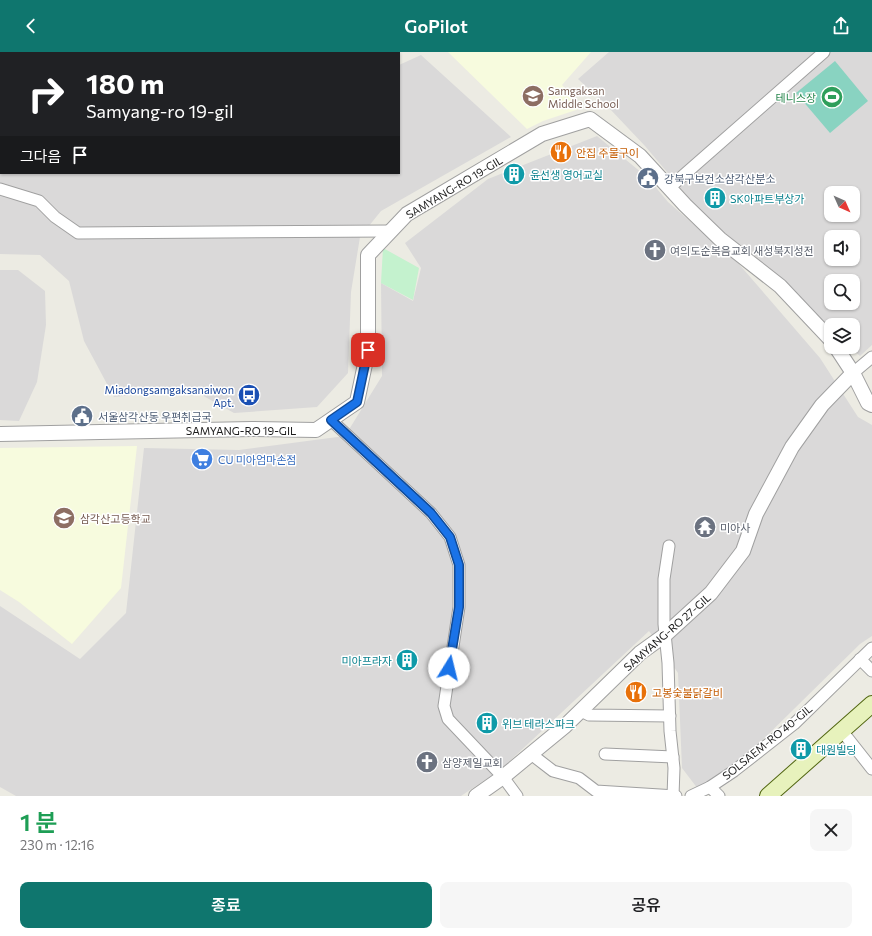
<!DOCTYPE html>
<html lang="ko">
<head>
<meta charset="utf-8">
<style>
  :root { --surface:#fff; --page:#f6f6f6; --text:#202124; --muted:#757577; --accent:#0f766e }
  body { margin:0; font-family:Commissioner,"Noto Sans KR",sans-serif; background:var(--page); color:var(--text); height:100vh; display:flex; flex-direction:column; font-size:15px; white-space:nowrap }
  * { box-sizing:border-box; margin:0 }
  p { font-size:13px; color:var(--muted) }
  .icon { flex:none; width:22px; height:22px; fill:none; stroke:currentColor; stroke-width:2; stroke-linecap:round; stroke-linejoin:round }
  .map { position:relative; height:744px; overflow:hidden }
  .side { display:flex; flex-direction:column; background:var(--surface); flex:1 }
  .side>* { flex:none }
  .top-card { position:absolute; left:0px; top:0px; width:400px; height:122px; box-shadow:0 1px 3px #0004; background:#202124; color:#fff; overflow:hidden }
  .needle { width:26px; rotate:135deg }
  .fabs { position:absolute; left:824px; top:134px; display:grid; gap:8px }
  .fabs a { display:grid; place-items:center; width:36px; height:36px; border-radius:8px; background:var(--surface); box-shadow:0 1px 3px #0004; font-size:20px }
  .pin { position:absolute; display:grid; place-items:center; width:34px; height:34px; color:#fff; margin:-17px; border-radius:8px; box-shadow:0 2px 6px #0006 }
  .me { position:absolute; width:44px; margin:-22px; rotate:9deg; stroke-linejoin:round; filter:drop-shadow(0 0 3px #0008) }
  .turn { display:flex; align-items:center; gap:14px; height:84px; padding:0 20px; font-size:18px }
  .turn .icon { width:52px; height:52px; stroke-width:2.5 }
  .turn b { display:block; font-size:28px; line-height:34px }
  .then { display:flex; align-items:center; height:38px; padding:0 20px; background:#0003; gap:8px; font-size:15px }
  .round { display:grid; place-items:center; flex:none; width:42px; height:42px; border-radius:8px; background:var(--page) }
  .head { display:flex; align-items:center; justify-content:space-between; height:68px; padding:0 20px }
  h1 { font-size:24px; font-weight:600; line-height:30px; color:#1e9e55 }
  .primary-button { display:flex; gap:8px; margin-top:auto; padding:8px 20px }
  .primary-button a { flex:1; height:46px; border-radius:8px; background:var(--accent); color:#fff; font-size:16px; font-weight:600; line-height:46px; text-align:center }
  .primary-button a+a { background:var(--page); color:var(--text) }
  header { display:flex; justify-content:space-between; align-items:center; height:52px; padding:0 20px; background:var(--accent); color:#fff; font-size:18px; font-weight:600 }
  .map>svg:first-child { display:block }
  .residential { fill:#dad9d9; fill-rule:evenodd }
  .education { fill:#f7fbde }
  .park { fill:#c4f2ce }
  .pitch { fill:#89d3c1 }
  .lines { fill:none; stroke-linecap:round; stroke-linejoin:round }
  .minor-casing { stroke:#a0a0a0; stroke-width:13 }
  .tertiary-casing { stroke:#a0a0a0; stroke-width:16 }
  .secondary-casing { stroke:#516611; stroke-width:18 }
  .minor { stroke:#fff; stroke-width:11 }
  .tertiary { stroke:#fff; stroke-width:14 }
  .secondary { stroke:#e7f2bc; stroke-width:16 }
  .route-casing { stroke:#114b97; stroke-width:10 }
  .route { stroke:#1a73e8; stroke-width:7 }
  .labels { text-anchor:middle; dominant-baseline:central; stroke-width:3; stroke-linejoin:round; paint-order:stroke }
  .education-label { font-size:11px; fill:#785e54; stroke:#fff; text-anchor:start }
  .leisure-label { font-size:11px; fill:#27864d; stroke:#fff; text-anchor:end }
  .food-label { font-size:11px; fill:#c56008; stroke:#fff; text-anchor:start }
  .culture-label { font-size:11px; fill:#0d838f; stroke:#fff; text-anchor:start }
  .service-label { font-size:11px; fill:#4e5e75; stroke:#fff; text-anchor:start }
  .street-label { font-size:11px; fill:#1c1c1c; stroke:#fff }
  .worship-label { font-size:11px; fill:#5b616d; stroke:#fff; text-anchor:start }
  .transit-label { font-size:11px; fill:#164399; stroke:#fff; text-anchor:end }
  .shop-label { font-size:11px; fill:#366cbe; stroke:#fff; text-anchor:start }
</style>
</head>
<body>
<header><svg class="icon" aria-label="back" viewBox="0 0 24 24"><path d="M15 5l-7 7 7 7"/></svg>GoPilot<svg class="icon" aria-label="share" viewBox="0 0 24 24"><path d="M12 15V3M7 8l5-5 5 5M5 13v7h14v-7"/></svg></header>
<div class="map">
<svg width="872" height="744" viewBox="0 0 872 744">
  <rect width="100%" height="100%" fill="#ecebe3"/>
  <g class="residential">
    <path d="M 609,0 L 872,0 L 872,293 L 860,304 L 850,295 L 853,295 L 853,273 L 831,273 L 831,277 L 700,159 L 645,94 L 610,57 L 578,27 ZM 831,141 L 853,141 L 853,163 L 831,163 ZM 831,185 L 853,185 L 853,207 L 831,207 ZM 831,229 L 853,229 L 853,251 L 831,251 Z"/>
    <polygon points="421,3 511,85 381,159 360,185 351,240 348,321 317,355 234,361 191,337 114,345 84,289 69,229 40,203 0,202 0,45 1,121 399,121 399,13"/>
    <polygon points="597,84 648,126 668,150 738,211 820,306 858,365 872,373 872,584 860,592 724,726 698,737 682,716 678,621 649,579 500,718 461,744 16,744 0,735 0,554 80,607 126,561 144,396 239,398 345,384 382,324 381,231 413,249 421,216 405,191 488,127"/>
    <polygon points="0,218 18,218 45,239 46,273 37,330 19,369 0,368"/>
  </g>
  <g class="education">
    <polygon points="0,0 145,0 1,1 1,12"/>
    <polygon points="448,0 591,0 562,33 582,56 543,69 527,77"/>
    <polygon points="137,394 121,536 72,592 19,550 0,538 0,396"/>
  </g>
  <polygon class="park" points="383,196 419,216 413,248 381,231"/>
  <polygon class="pitch" points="835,9 868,49 830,81 796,41"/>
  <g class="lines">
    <g class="minor-casing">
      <g id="minor">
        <polyline points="155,1 157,0"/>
        <polyline points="0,21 1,21"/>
        <polyline points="669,136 824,0"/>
        <polyline points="0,137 39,149 55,165 78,181 390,179"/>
        <polyline points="853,321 872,305"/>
        <polyline points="331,368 431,461 450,485 459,513 459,555 444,654 448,667 503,725 517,744"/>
        <polyline points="669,494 664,527 664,572 668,611 670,679 674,716 673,744"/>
        <polyline points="860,607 872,619"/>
        <polyline points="581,659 589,663 670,664"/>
        <polyline points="842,679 872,717"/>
        <polyline points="531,702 553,719 579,726 596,739 676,744"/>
        <polyline points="605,702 673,705"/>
        <polyline points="710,735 719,744"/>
        <polyline points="691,744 710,735 734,719 794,672 872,596"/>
      </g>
    </g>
    <g class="tertiary-casing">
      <g id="tertiary">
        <polyline points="836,295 853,321 868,351 872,353"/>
        <polyline points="0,382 252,377 316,378 357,350 368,298 368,203 407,162 542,82 590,67 640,104 685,153 720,187 780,234 831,288"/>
        <polyline points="476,744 503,725 565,674 640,601 665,583 711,541 743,499 756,462 792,395 822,353 853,321"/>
      </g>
    </g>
    <g class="secondary-casing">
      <polyline id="secondary" points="768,744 872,652"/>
    </g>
    <use href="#minor" class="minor"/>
    <use href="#tertiary" class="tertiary"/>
    <use href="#secondary" class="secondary"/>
  </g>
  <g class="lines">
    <g class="route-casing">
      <polyline id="route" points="368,298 357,350 331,368 431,461 450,485 459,513 459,555 449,616"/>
    </g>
    <use href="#route" class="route"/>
  </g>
  <defs>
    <g id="school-disc" transform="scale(1.15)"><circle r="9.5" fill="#8d6e63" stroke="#fff"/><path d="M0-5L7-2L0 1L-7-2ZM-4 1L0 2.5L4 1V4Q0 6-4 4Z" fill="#fff"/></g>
    <g id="stadium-disc" transform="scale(1.15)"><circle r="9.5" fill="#2e9e5b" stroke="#fff"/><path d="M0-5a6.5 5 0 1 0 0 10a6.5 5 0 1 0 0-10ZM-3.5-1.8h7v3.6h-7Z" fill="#fff"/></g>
    <g id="restaurant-disc" transform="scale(1.15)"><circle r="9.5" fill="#e8710a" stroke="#fff"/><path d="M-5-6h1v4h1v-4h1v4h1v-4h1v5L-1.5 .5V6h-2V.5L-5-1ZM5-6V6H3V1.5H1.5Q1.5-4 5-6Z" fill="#fff"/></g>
    <g id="building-disc" transform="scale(1.15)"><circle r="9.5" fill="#0f9aa8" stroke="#fff"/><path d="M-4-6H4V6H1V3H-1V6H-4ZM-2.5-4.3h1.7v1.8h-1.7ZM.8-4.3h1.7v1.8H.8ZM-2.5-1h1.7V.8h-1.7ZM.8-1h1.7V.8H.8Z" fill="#fff"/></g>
    <g id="civic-disc" transform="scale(1.15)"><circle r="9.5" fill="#5c6f8a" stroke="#fff"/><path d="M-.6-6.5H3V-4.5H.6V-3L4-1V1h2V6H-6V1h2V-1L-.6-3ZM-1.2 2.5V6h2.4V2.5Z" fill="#fff"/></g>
    <g id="church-disc" transform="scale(1.15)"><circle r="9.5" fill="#6b7280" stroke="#fff"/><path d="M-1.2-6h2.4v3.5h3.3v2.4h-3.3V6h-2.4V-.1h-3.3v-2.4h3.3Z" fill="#fff"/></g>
    <g id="bus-disc" transform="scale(1.15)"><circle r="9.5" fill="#1a4fb4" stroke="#fff"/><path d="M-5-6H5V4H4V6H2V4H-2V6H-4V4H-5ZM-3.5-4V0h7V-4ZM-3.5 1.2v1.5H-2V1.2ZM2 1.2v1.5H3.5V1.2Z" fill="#fff"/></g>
    <g id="supermarket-disc" transform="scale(1.15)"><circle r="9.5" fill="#3f7fe0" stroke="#fff"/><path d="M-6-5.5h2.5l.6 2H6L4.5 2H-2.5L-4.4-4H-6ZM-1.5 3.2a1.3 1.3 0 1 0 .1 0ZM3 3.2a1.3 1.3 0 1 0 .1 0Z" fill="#fff"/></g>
    <g id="temple-disc" transform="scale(1.15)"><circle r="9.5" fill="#6b7280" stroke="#fff"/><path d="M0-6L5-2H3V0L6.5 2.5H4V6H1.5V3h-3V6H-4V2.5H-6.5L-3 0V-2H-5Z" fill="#fff"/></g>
  </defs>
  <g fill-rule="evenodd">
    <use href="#school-disc" x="533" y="44"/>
    <use href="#stadium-disc" x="832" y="45"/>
    <use href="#restaurant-disc" x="561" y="100"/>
    <use href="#building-disc" x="514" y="122"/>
    <use href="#civic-disc" x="648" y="126"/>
    <use href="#building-disc" x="715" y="146"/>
    <use href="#church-disc" x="655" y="198"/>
    <use href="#bus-disc" x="249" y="343"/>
    <use href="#civic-disc" x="82" y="364"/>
    <use href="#supermarket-disc" x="202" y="407"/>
    <use href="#school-disc" x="64" y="466"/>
    <use href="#temple-disc" x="705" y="475"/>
    <use href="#building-disc" x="407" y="608"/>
    <use href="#restaurant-disc" x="636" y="640"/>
    <use href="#building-disc" x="487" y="671"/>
    <use href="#building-disc" x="801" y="697"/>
    <use href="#church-disc" x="427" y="710"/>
  </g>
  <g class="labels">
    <g class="education-label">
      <text x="548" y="38">Samgaksan<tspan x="548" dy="13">Middle School</tspan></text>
      <text x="80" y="466">삼각산고등학교</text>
    </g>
    <g class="leisure-label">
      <text x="816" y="45">테니스장</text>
    </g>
    <g class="food-label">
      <text x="576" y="100">안집 주물구이</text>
      <text x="652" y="640">고봉숯불닭갈비</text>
    </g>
    <g class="culture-label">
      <text x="530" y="122">윤선생 영어교실</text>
      <text x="730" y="146">SK아파트부상가</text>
      <text x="392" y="608" text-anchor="end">미아프라자</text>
      <text x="502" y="671">위브 테라스파크</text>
      <text x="816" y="697">대원빌딩</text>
    </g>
    <g class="service-label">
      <text x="664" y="126">강북구보건소삼각산분소</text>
      <text x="98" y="364">서울삼각산동 우편취급국</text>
    </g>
    <g class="street-label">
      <text transform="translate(454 135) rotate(-31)">SAMYANG-RO 19-GIL</text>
      <text x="241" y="378">SAMYANG-RO 19-GIL</text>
      <text transform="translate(667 580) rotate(-41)">SAMYANG-RO 27-GIL</text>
      <text transform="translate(767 690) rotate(-39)">SOLSAEM-RO 40-GIL</text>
    </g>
    <g class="worship-label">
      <text x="670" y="198">여의도순복음교회 새성북지성전</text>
      <text x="720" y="475">미아사</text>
      <text x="442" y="710">삼양제일교회</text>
    </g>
    <g class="transit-label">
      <text x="234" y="337">Miadongsamgaksanaiwon<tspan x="234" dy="13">Apt.</tspan></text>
    </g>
    <g class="shop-label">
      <text x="218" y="407">CU 미아엄마손점</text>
    </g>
  </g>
</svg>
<div class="fabs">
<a><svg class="needle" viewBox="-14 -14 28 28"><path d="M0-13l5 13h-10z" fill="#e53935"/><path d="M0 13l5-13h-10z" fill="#757577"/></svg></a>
<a><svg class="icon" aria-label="sound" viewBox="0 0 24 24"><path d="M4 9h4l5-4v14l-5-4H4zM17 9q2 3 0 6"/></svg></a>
<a><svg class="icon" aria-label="search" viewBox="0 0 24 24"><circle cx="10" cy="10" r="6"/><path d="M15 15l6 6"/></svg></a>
<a><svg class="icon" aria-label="layers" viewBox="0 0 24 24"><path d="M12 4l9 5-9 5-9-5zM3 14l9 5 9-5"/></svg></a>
</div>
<div class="pin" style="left:368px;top:298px;background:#d93025"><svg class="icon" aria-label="arrive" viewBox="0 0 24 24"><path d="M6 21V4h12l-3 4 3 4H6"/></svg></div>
<svg class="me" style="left:449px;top:616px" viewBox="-20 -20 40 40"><circle r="19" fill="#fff"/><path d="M0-13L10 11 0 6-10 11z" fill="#1a73e8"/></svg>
<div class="top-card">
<div class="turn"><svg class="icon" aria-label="right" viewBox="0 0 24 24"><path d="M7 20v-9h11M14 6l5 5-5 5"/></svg><div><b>180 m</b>Samyang-ro 19-gil</div></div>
<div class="then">그다음<svg class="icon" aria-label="arrive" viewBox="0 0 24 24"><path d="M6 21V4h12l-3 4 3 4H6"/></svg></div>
</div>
</div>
<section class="side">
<div class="head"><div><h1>1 분</h1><p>230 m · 12:16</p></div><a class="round"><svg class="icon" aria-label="close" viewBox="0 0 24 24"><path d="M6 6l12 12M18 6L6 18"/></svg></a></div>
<div class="primary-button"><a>종료</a><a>공유</a></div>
</section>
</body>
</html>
